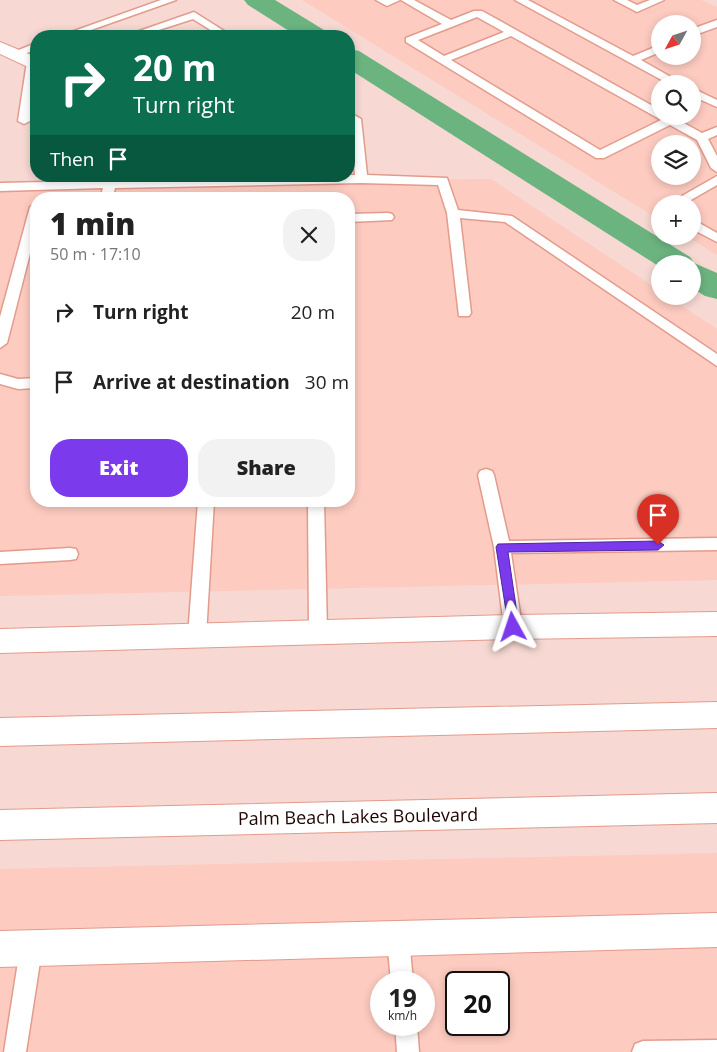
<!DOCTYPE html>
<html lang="en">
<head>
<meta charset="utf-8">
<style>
  :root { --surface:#fff; --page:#f2f2f2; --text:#222; --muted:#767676; --accent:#7c3aed }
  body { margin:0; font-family:"Open Sans",sans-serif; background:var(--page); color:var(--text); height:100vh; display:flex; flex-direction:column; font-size:19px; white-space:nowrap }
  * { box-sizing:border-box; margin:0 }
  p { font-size:16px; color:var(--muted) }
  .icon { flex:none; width:28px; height:28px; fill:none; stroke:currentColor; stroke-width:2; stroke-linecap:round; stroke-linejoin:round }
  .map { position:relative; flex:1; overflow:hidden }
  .sheet { position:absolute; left:30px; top:192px; width:325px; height:315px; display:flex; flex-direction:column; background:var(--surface); border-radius:20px; box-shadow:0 2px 8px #0003 }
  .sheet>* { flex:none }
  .hud { position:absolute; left:30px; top:30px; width:325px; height:152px; border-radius:20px; box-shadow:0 2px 8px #0003; background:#0b6e4f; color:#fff; overflow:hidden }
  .needle { width:32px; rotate:230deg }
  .fabs { position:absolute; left:651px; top:15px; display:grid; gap:10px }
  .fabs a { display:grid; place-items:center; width:50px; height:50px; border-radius:50%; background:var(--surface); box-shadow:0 2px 8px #0003; font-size:25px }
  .speed { position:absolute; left:370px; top:971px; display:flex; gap:10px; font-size:25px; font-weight:700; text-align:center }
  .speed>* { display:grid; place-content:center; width:65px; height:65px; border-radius:50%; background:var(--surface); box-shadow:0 2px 8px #0003; line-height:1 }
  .speed small { font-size:12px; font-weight:400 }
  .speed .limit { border:2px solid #111; border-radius:8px; background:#fff; color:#111 }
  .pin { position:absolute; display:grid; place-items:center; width:42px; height:42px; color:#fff; margin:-51px -21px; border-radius:50% 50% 50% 0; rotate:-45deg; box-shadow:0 0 5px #0007 }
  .pin .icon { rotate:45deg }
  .me { position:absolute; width:55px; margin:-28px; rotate:355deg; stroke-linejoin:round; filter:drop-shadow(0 0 4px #0008) }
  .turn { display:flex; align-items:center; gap:18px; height:105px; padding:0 20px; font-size:22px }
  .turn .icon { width:65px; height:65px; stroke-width:2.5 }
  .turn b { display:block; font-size:35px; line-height:42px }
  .then { display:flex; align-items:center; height:48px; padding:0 20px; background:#0003; gap:10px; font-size:19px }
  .round { display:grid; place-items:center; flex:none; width:52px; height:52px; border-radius:20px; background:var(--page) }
  .head { display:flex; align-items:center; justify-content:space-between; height:85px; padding:0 20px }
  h1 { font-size:30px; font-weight:800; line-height:38px }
  .action { display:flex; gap:10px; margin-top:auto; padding:10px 20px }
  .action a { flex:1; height:58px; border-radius:20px; background:var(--accent); color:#fff; font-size:20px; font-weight:800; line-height:58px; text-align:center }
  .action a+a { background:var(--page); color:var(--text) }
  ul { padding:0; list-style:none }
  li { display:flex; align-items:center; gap:15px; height:70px; padding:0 20px }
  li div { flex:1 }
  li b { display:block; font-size:19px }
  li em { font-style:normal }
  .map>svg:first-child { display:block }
  .built { fill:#fdcbc0; fill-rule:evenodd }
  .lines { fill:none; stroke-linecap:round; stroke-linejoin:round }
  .canal { fill:#6bb480; fill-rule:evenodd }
  .lane-casing { stroke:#e39b8c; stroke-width:3 }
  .street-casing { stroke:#e39b8c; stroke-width:2 }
  .primary-casing { stroke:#e39b8c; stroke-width:2 }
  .lane { fill:#fff; fill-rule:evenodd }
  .street { fill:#fff; fill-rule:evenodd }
  .primary { fill:#fff; fill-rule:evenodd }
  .route { fill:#7c3aed; stroke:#51269a }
  .labels { text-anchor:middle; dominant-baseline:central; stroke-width:4.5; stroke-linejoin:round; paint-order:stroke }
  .near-street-label { font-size:18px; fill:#1f0603; stroke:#fff }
</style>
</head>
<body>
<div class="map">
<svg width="717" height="1052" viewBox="0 0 717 1052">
  <rect width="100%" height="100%" fill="#f7d8d2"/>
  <g class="built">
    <path d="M 302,0 L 701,0 L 717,7 L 717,255 L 686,236 L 692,236 L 692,204 L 660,204 L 660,220 ZM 660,24 L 692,24 L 692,56 L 660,56 ZM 660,84 L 692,84 L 692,116 L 660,116 ZM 660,144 L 692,144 L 692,176 L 660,176 Z"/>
    <path d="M 491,179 L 660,291 L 660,296 L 667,296 L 717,329 L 717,580 L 0,596 L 0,182 ZM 36,199 L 349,199 L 349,501 L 36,501 Z"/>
    <path d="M 717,853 L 717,1052 L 0,1052 L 0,869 ZM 381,982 L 424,982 L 424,1025 L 381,1025 ZM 456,982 L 499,982 L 499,1025 L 456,1025 Z"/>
  </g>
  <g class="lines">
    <g class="canal">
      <polygon points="244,0 275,0 324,30 328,36 297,36 248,5"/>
      <polygon points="349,49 359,51 690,257 694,263 717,273 717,299 705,296 692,288 692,264 660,264 660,267 349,69"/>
    </g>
    <g class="lane-casing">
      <g id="lane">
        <polygon points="161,0 176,0 74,36 60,36"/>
        <polygon points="376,0 400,0 387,6"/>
        <path d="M 401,0 L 414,0 L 451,20 L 474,11 L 482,11 L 660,110 L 660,116 L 671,116 L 702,133 L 717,127 L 717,135 L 708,139 L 717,156 L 717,172 L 711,168 L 697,140 L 670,125 L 604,158 L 596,158 L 406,42 L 406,38 L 442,24 ZM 477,17 L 504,32 L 444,56 L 418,40 ZM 511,36 L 656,117 L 661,120 L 600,150 L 451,60 Z"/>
        <polygon points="515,0 528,0 633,56 660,45 660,52 641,60 683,84 669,84"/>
        <polygon points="614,0 627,0 637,5 650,0 664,0 637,12"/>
        <polygon points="194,12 232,36 220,36 193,19 140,36 125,36"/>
        <polygon points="717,20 717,27 692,36 692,29"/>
        <polygon points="36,43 36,50 14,57 9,54"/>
        <polygon points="36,59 30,121 24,124 18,121 27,62"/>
        <polygon points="692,88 717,100 717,107 692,96"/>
        <polygon points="349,112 361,119 367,175 447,178 458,210 512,216 717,354 717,366 505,222 460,218 471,313 469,316 459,316 447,213 438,185 361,183 115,188 112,199 100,199 103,188 0,191 0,183 355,175"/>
        <polygon points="717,176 717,185 684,204 668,204"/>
        <polygon points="36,203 36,230 7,343 0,348 0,317 30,207"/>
        <polygon points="388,213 392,214 394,217 392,220 349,222 349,214"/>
        <polygon points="692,219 717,233 717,242 692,229"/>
        <polygon points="0,374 18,379 36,378 36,388 18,389 0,384"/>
        <polygon points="486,469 492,471 494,475 509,541 717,538 717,550 511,553 522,627 519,632 513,634 507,632 504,627 494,547 478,475 480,471"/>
        <polygon points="198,501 214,501 206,636 203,641 197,643 191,641 188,636"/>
        <polygon points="308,501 324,501 327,631 324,636 318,638 312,636 309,631"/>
        <polygon points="70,548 76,549 78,554 76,559 70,560 0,564 0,552"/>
        <polygon points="398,928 405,931 409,938 413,982 391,982 387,938 391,931"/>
        <polygon points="31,939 39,942 42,949 26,1052 4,1052 20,949 23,942"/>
        <polygon points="395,1025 417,1025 419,1052 397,1052"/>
        <polygon points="717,1040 717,1052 632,1052 635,1044 643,1041"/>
      </g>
    </g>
    <g class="street-casing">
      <g id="street">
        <polygon points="0,42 36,57 36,66 26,66 0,54"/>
        <polygon points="717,612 717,636 513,639 0,653 0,629 513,615"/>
        <polygon points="717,913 717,947 0,967 0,931"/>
      </g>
    </g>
    <g class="primary-casing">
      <g id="primary">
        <polygon points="717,702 717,728 0,746 0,718"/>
        <polygon points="717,793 717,823 0,840 0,810"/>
      </g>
    </g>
    <use href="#lane" class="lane"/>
    <use href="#street" class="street"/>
    <use href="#primary" class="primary"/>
  </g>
  <polygon class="route" points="658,541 664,545 658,550 508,552 519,627 513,632 509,630 496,547 498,544"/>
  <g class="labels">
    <g class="near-street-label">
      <text transform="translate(358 816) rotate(-1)">Palm Beach Lakes Boulevard</text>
    </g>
  </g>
</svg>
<div class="fabs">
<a><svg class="needle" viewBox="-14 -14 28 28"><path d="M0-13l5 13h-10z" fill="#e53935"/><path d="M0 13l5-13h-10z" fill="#767676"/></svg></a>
<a><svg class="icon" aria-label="search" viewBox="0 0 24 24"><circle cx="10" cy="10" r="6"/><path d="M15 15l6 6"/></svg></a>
<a><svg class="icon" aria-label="layers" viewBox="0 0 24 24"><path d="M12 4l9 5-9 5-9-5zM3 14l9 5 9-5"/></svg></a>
<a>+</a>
<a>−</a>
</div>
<div class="speed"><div>19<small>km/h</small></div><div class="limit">20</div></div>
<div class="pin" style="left:658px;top:545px;background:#d93025"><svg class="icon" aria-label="arrive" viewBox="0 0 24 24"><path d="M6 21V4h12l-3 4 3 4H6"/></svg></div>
<svg class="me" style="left:513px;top:627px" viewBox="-20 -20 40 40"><path d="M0-17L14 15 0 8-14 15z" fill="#7c3aed" stroke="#fff" stroke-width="4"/></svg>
<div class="hud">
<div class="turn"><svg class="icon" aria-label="right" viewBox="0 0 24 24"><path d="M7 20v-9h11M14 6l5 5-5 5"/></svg><div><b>20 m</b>Turn right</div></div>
<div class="then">Then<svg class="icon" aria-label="arrive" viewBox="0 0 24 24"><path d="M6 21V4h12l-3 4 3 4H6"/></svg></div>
</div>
<section class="sheet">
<div class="head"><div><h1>1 min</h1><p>50 m · 17:10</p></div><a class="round"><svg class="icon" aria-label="close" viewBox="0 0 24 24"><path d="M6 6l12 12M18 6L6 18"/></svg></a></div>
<ul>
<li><svg class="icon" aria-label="right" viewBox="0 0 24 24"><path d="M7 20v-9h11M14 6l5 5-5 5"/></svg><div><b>Turn right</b></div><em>20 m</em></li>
<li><svg class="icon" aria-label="arrive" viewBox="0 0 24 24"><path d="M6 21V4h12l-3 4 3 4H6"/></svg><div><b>Arrive at destination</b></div><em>30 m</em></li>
</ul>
<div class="action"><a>Exit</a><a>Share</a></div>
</section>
</div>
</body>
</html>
